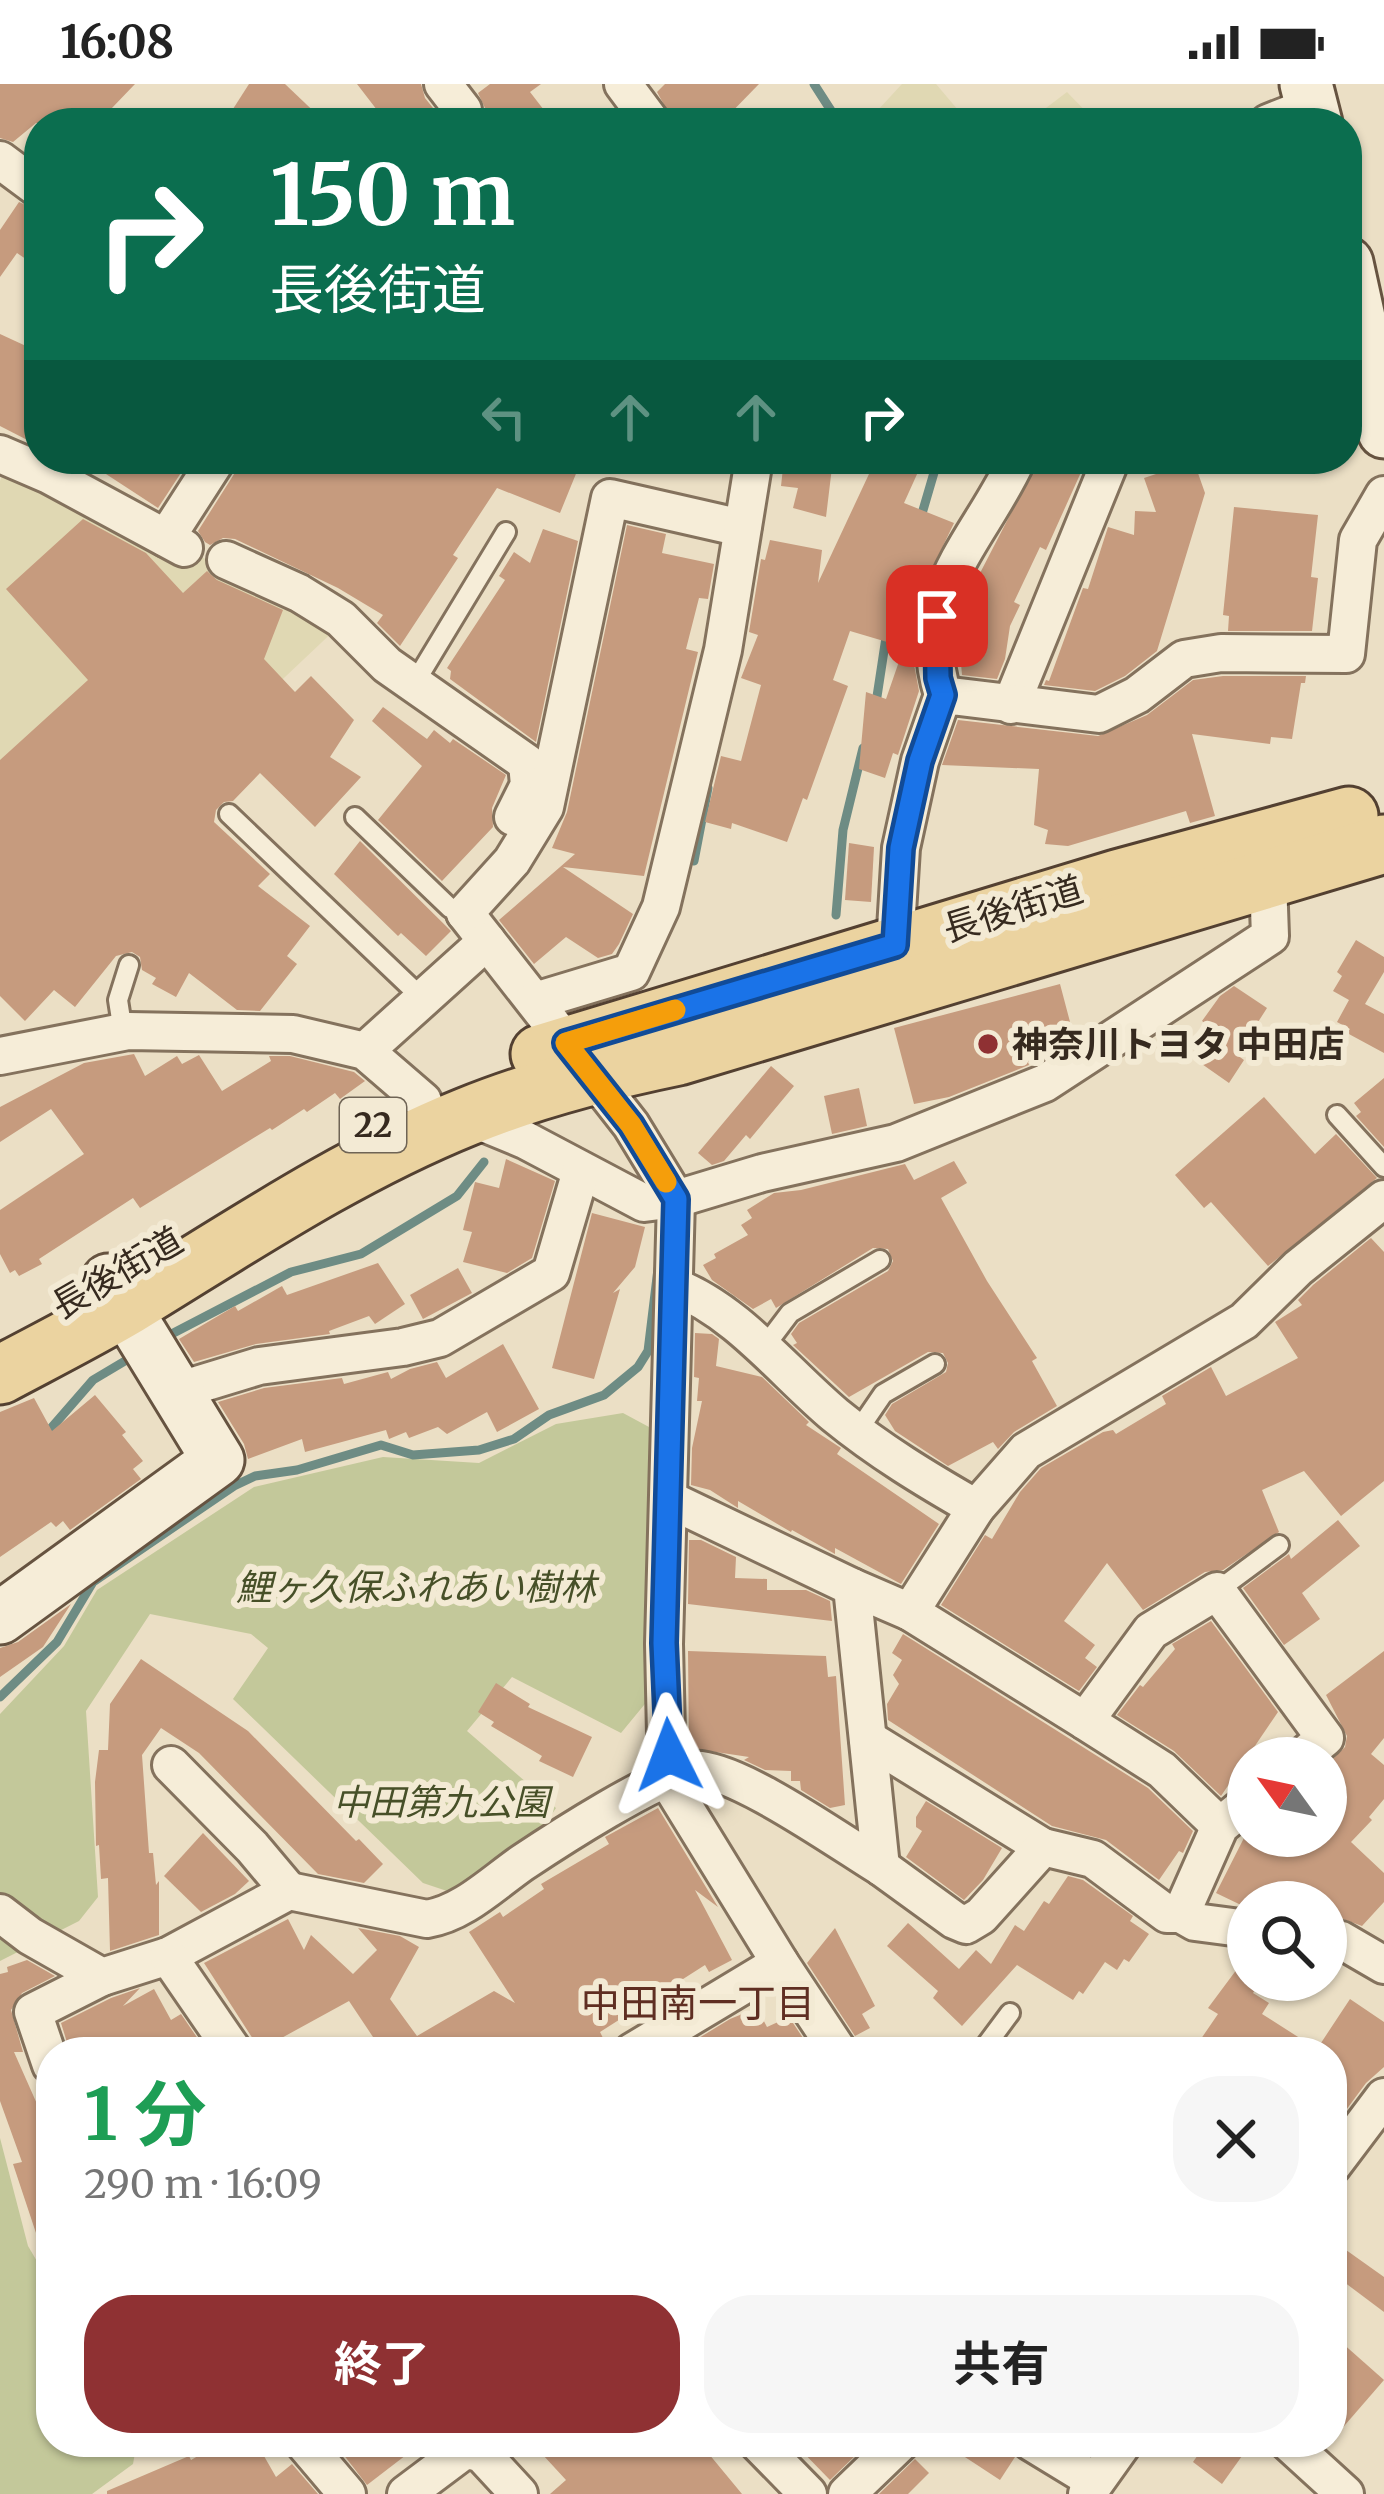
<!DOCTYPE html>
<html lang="ja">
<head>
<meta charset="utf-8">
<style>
  :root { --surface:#fff; --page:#f6f6f6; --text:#222; --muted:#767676; --accent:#8f3133 }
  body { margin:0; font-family:Merriweather,"Noto Sans JP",serif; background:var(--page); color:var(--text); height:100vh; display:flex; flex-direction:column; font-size:45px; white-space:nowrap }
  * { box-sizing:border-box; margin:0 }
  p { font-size:39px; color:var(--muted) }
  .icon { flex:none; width:66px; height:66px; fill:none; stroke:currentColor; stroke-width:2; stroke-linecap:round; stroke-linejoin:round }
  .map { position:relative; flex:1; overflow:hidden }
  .drawer { position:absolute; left:36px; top:1953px; width:1311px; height:420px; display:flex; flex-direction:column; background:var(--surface); border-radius:48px; box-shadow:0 3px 9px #0004 }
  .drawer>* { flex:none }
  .guide { position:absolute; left:24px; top:24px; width:1338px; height:366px; border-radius:48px; box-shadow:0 3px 9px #0004; background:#0b6e4f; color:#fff; overflow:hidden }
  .needle { width:78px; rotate:303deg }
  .controls { position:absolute; left:1227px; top:1653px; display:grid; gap:24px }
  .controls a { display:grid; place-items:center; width:120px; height:120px; border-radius:50%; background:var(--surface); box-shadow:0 3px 9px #0004; font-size:60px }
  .pin { position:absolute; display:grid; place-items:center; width:102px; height:102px; color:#fff; margin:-51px; border-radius:24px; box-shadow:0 6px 18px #0006 }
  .me { position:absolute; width:132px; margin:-66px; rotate:357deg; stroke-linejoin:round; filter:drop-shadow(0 0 9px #0008) }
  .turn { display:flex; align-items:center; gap:42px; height:252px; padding:0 48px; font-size:54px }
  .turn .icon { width:156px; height:156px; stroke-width:2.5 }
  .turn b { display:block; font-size:84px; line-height:102px }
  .lanes { display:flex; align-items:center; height:114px; padding:0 48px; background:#0003; justify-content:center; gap:60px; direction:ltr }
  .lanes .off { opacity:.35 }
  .round { display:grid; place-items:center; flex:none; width:126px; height:126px; border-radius:48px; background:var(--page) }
  .summary { display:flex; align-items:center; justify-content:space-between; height:204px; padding:0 48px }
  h1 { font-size:72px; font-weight:700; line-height:90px; color:#1e9e55 }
  .button { display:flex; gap:24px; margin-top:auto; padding:24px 48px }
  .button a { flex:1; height:138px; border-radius:48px; background:var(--accent); color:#fff; font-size:48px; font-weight:700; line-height:138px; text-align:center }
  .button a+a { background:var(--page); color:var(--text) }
  .status { display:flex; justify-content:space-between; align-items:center; height:84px; padding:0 60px; background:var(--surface); direction:ltr }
  .status svg { height:33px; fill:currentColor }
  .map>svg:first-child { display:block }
  .farmland { fill:#e0d8b3 }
  .green { fill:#c3c89a }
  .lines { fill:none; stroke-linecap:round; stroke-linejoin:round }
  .stream { stroke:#6e8c84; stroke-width:9 }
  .building { fill:#c69b7e }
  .lane-casing { stroke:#84725d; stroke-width:24 }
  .street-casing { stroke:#84725d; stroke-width:42 }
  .secondary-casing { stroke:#665340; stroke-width:57 }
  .primary-casing { stroke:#534031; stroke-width:63 }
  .lane { stroke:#f6edd8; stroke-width:18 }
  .street { stroke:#f6edd8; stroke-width:36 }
  .secondary { stroke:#f6edd8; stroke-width:51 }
  .primary { stroke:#ebd3a0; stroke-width:57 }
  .route-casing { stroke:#114b97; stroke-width:30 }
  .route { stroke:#1a73e8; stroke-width:21 }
  .slow { stroke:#f59e0b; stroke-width:21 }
  .poi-dot { fill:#8f3133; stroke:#f3ead4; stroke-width:4.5 }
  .labels { text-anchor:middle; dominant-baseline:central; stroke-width:12; stroke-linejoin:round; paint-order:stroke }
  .shield { fill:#f3ead4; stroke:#6f6455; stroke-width:3 }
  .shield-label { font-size:33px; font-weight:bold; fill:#362a1f }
  .street-label { font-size:36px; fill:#362a1f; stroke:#f3ead4 }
  .poi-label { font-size:36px; font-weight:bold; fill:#362a1f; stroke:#f3ead4; text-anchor:start }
  .park-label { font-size:36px; font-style:italic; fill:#475028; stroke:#f3ead4 }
  .neighbourhood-label { font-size:39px; fill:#5f2e22; stroke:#f3ead4 }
</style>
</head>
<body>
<div class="status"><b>16:08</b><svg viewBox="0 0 49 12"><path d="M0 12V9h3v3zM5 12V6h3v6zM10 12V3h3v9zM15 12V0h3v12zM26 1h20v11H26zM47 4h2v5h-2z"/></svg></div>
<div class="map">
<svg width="1384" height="2410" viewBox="0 0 1384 2410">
  <rect width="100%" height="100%" fill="#ebdfc5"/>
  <g class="farmland">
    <polygon points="902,0 936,0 969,39 866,39"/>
    <polygon points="1067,8 1097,39 999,39 1042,27"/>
    <polygon points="6,382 178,473 201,473 311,520 339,542 18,845 0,828 0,397"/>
  </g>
  <g class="green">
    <polygon points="623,1329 649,1343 654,1548 649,1615 621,1649 512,1593 467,1647 556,1724 538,1751 456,1810 423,1799 233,1615 268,1564 251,1550 150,1530 86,1627 98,1813 79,1837 0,1877 0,1630 64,1562 97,1506 254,1403 383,1373 479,1379 556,1340"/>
    <polygon points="0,2054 28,2162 51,2201 51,2358 137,2358 133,2380 92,2410 0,2410"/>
  </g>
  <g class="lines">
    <g class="stream">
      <polyline points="814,0 839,39"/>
      <polyline points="921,433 938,375"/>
      <polyline points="876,619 887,547"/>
      <polyline points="694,777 708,704"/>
      <polyline points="836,831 843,746 863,664"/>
      <polyline points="160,1256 291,1188 361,1170 457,1112 484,1078"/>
      <polyline points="46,1350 93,1296 135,1271"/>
      <polyline points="0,1613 57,1558 93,1498 234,1402 255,1392 297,1386 381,1361 413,1371 479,1366 514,1355 549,1331 604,1311 638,1283 648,1267 658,1185"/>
    </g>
  </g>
  <g class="building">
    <polygon points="0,0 135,0 111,25 133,39 36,39 13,58 0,54"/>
    <polygon points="249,0 285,0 326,39 224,39"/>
    <polygon points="357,0 421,0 425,14 445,39 387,39"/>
    <polygon points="490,0 541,0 530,8 554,39 518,39 507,24 481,39 485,24 478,9"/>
    <polygon points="665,0 759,0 721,39 674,39 657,8"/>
    <polygon points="19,118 39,127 39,184 17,169 0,193 0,146"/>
    <polygon points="0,250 39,268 39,362 0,342"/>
    <polygon points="83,375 190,375 158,424"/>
    <polygon points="239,375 582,375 560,429 497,404 453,471 458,474 400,562 377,539 383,531 338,504 235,455 223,454 210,461 205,458 198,447 236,387"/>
    <polygon points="784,375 833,375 826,433 793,424 798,404 781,402"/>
    <polygon points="876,375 917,375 912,385 918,388 904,419 954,439 921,508 913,543 913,575 919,607 898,671 893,669 885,694 859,685 866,608 886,615 904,563 850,547 833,596 848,602 807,716 803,714 787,758 732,739 731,745 705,738 721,672 741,677 761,601 741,594 758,551 749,548 761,475 765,476 770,456 822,466 818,499"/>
    <polygon points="1039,375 1061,375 1082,386 1046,466 1040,463 1014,518 1020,521 1010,542 1005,575 997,595 962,591 958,546 964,520"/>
    <polygon points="1152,375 1193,375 1205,409 1157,567 1125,592 1095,607 1044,601 1046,596 1049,597 1083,504 1088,505 1108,443 1134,451 1135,427 1156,428 1144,394 1156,390"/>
    <polygon points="1234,423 1318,431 1311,493 1318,494 1312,547 1228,547 1229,532 1223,531"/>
    <polygon points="83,435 146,469 183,509 207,487 217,496 283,526 264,575 295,608 311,592 354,636 330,673 361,693 315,743 260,689 233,717 224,718 216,726 214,738 270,790 258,802 310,842 287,872 297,880 260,927 237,926 189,889 176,913 152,900 156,894 142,886 140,873 132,868 116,872 75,923 54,906 25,937 0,912 0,676 88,596 6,505"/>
    <polygon points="627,441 666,450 662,469 714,480 708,515 699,514 686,565 698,568 644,792 563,783 633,830 619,860 612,870 598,874 566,853 534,880 499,836 575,770 552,764 567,728"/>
    <polygon points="543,445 578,457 536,658 450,595 451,587 447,584 505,496 499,492 514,468 530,479"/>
    <polygon points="1223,592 1306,592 1305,599 1301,599 1292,655 1271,653 1270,660 1192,650 1215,732 1190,739 1186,727 1068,762 1045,760 1048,746 1034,741 1039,685 942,681 958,636 1098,652 1147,631 1193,596"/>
    <polygon points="383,623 427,655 434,646 450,659 453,655 506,691 492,724 493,743 442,797 378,736 422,682 372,637"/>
    <polygon points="360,757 451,847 426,872 401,849 398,852 334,790"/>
    <polygon points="849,759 874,763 871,818 845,816"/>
    <polygon points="1356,856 1384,873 1384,888 1365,920 1384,930 1384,969 1347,949 1350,945 1337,938 1349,916 1333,907 1342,892 1337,888"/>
    <polygon points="1060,900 1074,953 1043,973 1028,978 1029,981 949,1013 914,1020 894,944"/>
    <polygon points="1234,902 1267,924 1237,971 1244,976 1229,999 1199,978 1202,973 1195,968 1211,943 1202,937 1220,912"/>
    <polygon points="134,970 145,992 177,972 182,980 199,971 222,1007 271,977 269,972 290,972 354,988 365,997 340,1015 335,1009 307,1028 304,1025 272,1046 270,1044 140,1124 133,1114 39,1175 42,1180 19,1192 15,1186 10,1189 0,1170 0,1126 84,1070 51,1025 0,1058 0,1023 84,979"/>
    <polygon points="771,982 794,1002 750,1055 746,1051 724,1077 712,1081 698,1069"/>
    <polygon points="1384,994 1384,1063 1356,1032 1361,1028 1354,1019"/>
    <polygon points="859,1004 867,1042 832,1050 824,1012"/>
    <polygon points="1264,1013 1315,1070 1336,1050 1377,1094 1268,1182 1211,1118 1204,1124 1175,1091"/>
    <polygon points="506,1075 555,1097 532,1174 507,1189 463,1178 472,1148 463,1146 475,1098 499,1104"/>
    <polygon points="954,1077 967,1099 941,1114 987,1197 1037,1274 1032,1277 1057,1322 1014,1348 998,1365 993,1358 948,1382 895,1347 885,1331 892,1320 946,1288 948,1279 943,1269 928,1268 849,1313 793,1261 797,1259 791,1250 799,1239 888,1187 893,1177 888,1165 873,1164 776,1224 771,1215 753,1225 712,1196 703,1181 716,1174 714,1170 748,1151 741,1141 752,1134 747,1126 774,1109 801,1106 905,1080 914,1096"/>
    <polygon points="592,1129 645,1143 635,1183 613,1209 620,1205 594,1295 552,1284"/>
    <polygon points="1371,1154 1384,1168 1384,1397 1341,1432 1304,1387 1262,1406 1279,1448 1223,1486 1205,1488 1143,1526 1107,1479 1064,1537 1095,1561 1085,1574 1097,1583 1079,1607 941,1521 985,1451 992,1455 1020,1408 1041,1384 1103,1348 1113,1346 1116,1350 1166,1320 1162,1312 1211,1283 1226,1312 1298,1274 1275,1238 1302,1221 1298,1216 1313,1201"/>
    <polygon points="378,1179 405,1220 375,1240 369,1232 329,1247 330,1250 256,1260 194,1278 179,1255 235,1222 238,1227 282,1202 287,1211"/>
    <polygon points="458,1184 472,1209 423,1235 410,1211"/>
    <polygon points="695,1249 712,1250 719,1255 716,1282 762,1293 809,1338 806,1341 841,1364 837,1370 939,1440 901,1500 835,1464 835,1470 792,1446 791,1448 738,1417 738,1424 710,1406 691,1401 692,1364 702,1317 697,1317 699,1294 694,1293"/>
    <polygon points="503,1260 539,1325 497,1348 487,1328 447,1350 438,1343 409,1354 406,1348 389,1355 386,1346 305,1368 302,1355 248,1375 244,1360 218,1318 264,1304 342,1294 344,1300 388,1288 391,1295 410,1285 437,1278 446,1294"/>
    <polygon points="95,1311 126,1348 122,1351 143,1377 133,1385 141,1395 70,1446 63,1437 56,1443 51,1438 0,1473 0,1328 34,1314 52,1347"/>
    <polygon points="1338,1436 1360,1462 1302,1509 1320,1535 1284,1561 1243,1504 1289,1470 1291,1475"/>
    <polygon points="689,1456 701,1456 736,1473 735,1494 767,1495 767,1506 806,1506 830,1517 832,1537 688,1520"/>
    <polygon points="71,1520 43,1563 0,1593 0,1564 18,1558"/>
    <polygon points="1211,1537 1278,1628 1221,1712 1174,1667 1117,1631 1140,1601 1143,1603 1175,1565 1172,1560"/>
    <polygon points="903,1550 1148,1704 1193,1747 1183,1769 1179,1767 1159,1796 1106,1756 1052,1742 888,1636 887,1620 899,1600 893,1591 902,1576 892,1569"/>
    <polygon points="688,1567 826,1572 828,1593 836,1592 845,1721 830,1724 801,1706 800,1697 791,1697 791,1687 765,1686 744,1676 749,1673 689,1664"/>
    <polygon points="1384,1567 1384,1654 1371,1670 1384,1681 1384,1715 1369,1733 1372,1736 1351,1758 1384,1789 1384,1818 1362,1842 1335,1832 1326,1818 1320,1818 1301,1800 1288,1818 1243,1818 1241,1821 1216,1809 1245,1752 1326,1752 1326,1682 1345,1663 1347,1652 1326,1611"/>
    <polygon points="141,1575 248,1647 356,1757 359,1755 383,1780 364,1799 318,1790 199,1669 161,1644 142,1671 149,1769 153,1769 156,1801 159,1797 159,1851 110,1867 108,1794 101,1795 99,1761 96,1762 95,1698 99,1666 108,1666 110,1620"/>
    <polygon points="496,1599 530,1620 528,1623 592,1653 573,1693 539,1677 542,1672 491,1642 494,1638 478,1628"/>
    <polygon points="926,1717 1002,1764 983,1796 964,1816 906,1773 922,1747 916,1743 916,1733"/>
    <polygon points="658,1724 718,1823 695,1806 732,1876 709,1888 705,1881 600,1948 610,1968 383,1968 349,1917 256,1968 253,1955 204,1879 288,1835 304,1866 311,1851 353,1890 377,1866 358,1844 400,1852 419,1863 390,1915 417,1952 494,1907 515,1919 469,1848 500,1828 503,1833 544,1805 541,1800 609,1760 605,1753"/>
    <polygon points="203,1749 249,1797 235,1810 201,1828 164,1792"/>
    <polygon points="1068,1792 1083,1796 1133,1832 1130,1837 1149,1850 1129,1878 1124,1875 1117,1886 1105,1878 1083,1910 1079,1907 1073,1916 1017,1881 962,1942 933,1914 938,1907 887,1862 908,1839 959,1885 976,1866 991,1880 1015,1841 1024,1847 1044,1817 1049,1820"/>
    <polygon points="835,1844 875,1922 862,1930 870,1944 855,1952 807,1879"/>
    <polygon points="27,1876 55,1892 22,1909 11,1926 23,1968 14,1968 45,2038 51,2036 51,2178 46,2179 13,2080 22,2078 0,2017 0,1890 8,1888 7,1883"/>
    <polygon points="1240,1881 1248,1886 1248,1896 1261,1896 1253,1909 1269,1919 1262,1930 1317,1965 1350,1915 1384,1938 1384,1983 1366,1999 1332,2045 1332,1968 1192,1968 1218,1930 1208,1924"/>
    <polygon points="140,1904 123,1922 154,1905 171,1936 181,1930 207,1968 70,1968 61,1939 111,1914"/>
    <polygon points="757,1924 767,1943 789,1933 805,1957 786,1968 676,1968 730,1935"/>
    <polygon points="1332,2156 1384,2193 1384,2228 1332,2189"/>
    <polygon points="1332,2250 1384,2296 1332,2356"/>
    <polygon points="222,2358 256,2358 276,2393 292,2380 318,2410 107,2410 107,2407 189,2372 191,2376"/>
    <polygon points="360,2358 423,2358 367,2401 343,2370"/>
    <polygon points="531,2358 699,2358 742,2410 550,2410 566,2396"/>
    <polygon points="793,2358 851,2358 860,2367 830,2396"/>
    <polygon points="942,2358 1009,2358 1015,2373 1000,2396"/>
    <polygon points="1207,2358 1252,2358 1222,2400 1193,2378"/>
    <polygon points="915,2375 929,2389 908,2410 879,2410"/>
  </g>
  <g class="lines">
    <g class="lane-casing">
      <g id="lane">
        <polyline points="414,600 506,448"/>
        <polyline points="229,730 423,915"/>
        <polyline points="355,733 450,824 465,829"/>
        <polyline points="123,948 118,916 129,881"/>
        <polyline points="1337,1031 1384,1083"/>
        <polyline points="762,1266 790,1229 880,1176"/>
        <polyline points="857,1348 883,1310 935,1280"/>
        <polyline points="1217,1507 1279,1461"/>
        <polyline points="981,1968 1010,1929"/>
      </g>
    </g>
    <g class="street-casing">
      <g id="street">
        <polyline points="443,0 463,26"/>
        <polyline points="623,0 652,39"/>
        <polyline points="1268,39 1311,22"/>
        <polyline points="0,76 39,105"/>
        <polyline points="0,370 49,391 184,464"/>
        <polyline points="166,454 217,375"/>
        <polyline points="226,476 299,509 341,535 387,581 527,679 529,701 513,733"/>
        <path d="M 943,611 C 911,510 980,456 1017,375"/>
        <polyline points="1011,621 1111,375"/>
        <polyline points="465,829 631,1041 676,1115 664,1560 667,1695 780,1879 839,1968"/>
        <polyline points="465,829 512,777 545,723 610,414 733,442 743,441"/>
        <polyline points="895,861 901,764 920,677 943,611 1099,630 1137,611 1184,575 1221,569 1346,570 1358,456 1384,411"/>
        <polyline points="535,917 631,888 661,823 723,566 754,375"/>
        <polyline points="365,967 487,857"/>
        <polyline points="0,972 128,947 293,950 365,967 423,1017"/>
        <polyline points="467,1032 525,1056 644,1119 676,1115 762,1089 896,1059 1045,999 1270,852 1268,796"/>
        <path d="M 675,1203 C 737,1227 784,1288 835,1331 C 879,1367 927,1396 976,1424"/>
        <polyline points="177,1307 259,1282 403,1263 440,1254 551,1189 581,1087"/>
        <polyline points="852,1503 910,1528 1085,1637 1151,1547 1217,1507 1325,1654 1301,1674"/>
        <polyline points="910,1528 976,1424 1026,1367 1244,1237 1298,1184 1384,1115"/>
        <polyline points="1085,1637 1162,1686 1220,1742"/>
        <polyline points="868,1655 1043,1763"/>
        <polyline points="171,1681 252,1763 289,1807"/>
        <polyline points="881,1783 954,1836 966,1841 981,1832 1043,1763 1093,1775 1167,1830 1181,1830 1220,1742 1248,1719"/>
        <path d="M 0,1829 L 30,1852 L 102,1893 L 168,1872 L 289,1807 L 427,1835 C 463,1829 492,1800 522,1779 C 555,1757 658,1690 693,1686 C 732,1681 843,1760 881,1783 L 852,1503 L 670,1416"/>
        <polyline points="1181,1830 1195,1838 1248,1845"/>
        <polyline points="1326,1853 1341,1856 1384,1881"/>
        <polyline points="168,1872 234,1968"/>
        <polyline points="632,1968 780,1879"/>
        <polyline points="51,1981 33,1928 102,1893"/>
        <polyline points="1332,2082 1384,2013"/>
        <polyline points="303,2358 347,2410"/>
        <polyline points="757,2358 808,2410"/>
        <polyline points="1031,2358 1095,2397"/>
        <polyline points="1288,2358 1345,2410"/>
        <polyline points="406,2410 466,2365 482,2370 519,2410"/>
        <polyline points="847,2410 901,2358"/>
        <polyline points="1087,2410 1124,2358"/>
      </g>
    </g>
    <g class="secondary-casing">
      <g id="secondary">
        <polyline points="1306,0 1316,39"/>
        <polyline points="1347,179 1384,348"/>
        <polyline points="0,1534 218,1376 108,1196"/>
      </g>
    </g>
    <g class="primary-casing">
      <g id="primary">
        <polyline points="540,970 1117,795 1349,732"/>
        <path d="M 0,1291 C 43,1268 87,1246 129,1221 C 239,1154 345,1082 466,1033 C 534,1005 605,987 678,972 L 1384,760"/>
      </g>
    </g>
    <use href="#lane" class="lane"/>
    <use href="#street" class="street"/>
    <use href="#secondary" class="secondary"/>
    <use href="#primary" class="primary"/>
  </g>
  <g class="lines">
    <g class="route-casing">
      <polyline id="route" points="669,1671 664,1559 676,1115 631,1041 566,959 895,861 901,764 920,677 943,611 938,594 937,532"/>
    </g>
    <use href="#route" class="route"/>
    <polyline class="slow" points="666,1098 631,1041 566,959 675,926"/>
  </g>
  <circle class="poi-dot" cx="988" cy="960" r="12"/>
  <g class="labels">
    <rect class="shield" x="340" y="1014" width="66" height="54" rx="9"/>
    <g class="shield-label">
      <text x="373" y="1041">22</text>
    </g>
    <g class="street-label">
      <text transform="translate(1013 825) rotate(-17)">長後街道</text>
      <text transform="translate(117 1189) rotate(-30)">長後街道</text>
    </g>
    <g class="poi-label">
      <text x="1012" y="960">神奈川トヨタ 中田店</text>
    </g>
    <g class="park-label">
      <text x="416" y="1503">鯉ヶ久保ふれあい樹林</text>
      <text x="441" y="1718">中田第九公園</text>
    </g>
    <g class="neighbourhood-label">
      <text x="698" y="1919">中田南一丁目</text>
    </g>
  </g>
</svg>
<div class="controls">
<a><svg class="needle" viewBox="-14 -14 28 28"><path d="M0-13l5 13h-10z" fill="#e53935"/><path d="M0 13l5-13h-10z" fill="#767676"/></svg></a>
<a><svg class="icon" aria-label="search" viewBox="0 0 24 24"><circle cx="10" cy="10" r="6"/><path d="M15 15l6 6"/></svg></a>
</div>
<div class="pin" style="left:937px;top:532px;background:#d93025"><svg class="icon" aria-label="arrive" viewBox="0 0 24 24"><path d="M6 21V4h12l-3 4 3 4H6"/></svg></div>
<svg class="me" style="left:669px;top:1671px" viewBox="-20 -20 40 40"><path d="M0-17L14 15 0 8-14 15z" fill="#1a73e8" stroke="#fff" stroke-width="4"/></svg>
<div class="guide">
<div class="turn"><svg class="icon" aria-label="right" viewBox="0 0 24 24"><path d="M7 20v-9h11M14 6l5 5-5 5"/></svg><div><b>150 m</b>長後街道</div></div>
<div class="lanes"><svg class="icon off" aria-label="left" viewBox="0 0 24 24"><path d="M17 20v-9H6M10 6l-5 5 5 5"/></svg><svg class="icon off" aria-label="ahead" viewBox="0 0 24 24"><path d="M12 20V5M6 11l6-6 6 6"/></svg><svg class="icon off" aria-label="ahead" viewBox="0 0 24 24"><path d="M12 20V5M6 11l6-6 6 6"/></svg><svg class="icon" aria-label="right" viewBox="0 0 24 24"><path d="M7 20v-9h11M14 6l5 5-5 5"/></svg></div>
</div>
<section class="drawer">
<div class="summary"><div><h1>1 分</h1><p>290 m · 16:09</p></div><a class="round"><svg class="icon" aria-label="close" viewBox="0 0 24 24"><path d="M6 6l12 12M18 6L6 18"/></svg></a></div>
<div class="button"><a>終了</a><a>共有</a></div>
</section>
</div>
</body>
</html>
